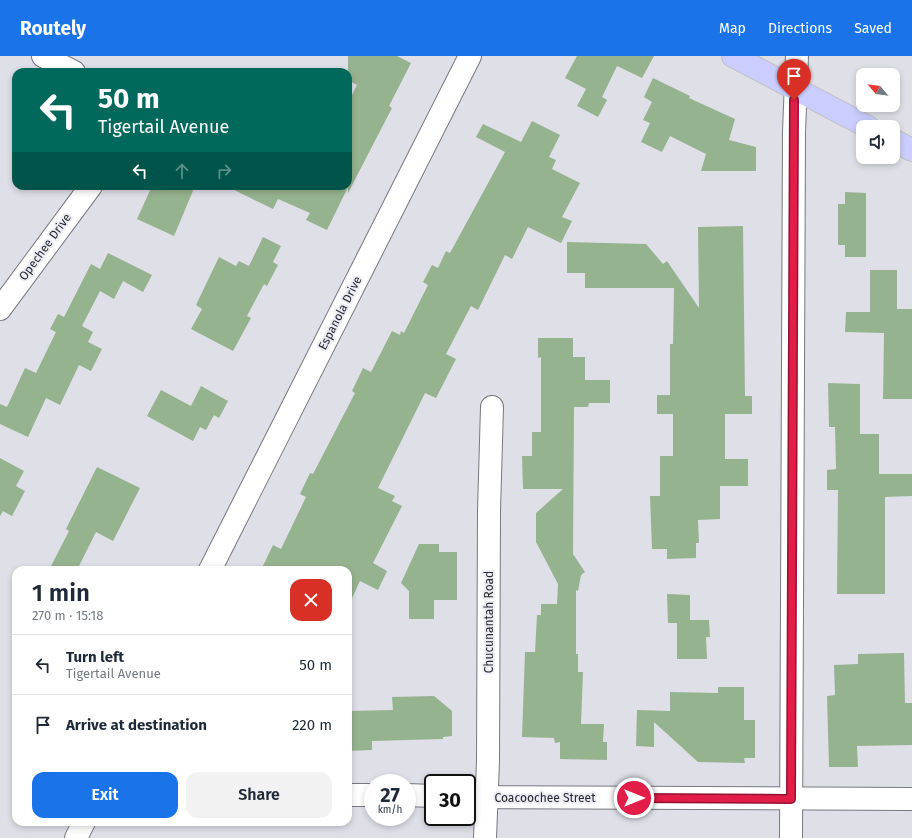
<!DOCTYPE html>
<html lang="en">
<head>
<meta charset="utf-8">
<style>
  :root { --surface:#fff; --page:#f2f2f3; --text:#1f2937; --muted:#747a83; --line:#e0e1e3; --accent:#1a73e8 }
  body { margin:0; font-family:"Fira Sans",sans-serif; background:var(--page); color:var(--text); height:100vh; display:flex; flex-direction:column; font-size:15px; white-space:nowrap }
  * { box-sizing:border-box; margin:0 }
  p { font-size:13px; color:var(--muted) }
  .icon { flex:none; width:22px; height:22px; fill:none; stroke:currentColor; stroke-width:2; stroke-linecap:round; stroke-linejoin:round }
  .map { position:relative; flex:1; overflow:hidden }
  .side { position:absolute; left:12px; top:510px; width:340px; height:260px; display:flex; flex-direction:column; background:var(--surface); border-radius:12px; box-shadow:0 2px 6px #0003 }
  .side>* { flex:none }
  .guide { position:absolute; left:12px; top:12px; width:340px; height:122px; border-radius:12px; box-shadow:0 2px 6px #0003; background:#00695c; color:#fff; overflow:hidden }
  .needle { width:26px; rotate:299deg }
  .buttons { position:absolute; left:856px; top:12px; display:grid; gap:8px }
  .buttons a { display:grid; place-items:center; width:44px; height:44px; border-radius:8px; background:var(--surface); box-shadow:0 2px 6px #0003; font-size:20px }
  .speed { position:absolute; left:364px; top:718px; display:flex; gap:8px; font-size:20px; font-weight:700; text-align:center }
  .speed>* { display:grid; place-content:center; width:52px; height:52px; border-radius:50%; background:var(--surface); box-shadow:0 2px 6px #0003; line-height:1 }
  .speed small { font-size:10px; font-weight:400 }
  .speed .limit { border:2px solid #111; border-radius:6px; background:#fff; color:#111 }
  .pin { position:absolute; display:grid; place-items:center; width:34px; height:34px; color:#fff; margin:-41px -17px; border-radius:50% 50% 50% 0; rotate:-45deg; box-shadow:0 0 4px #0007 }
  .pin .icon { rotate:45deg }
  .me { position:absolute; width:44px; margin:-22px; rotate:90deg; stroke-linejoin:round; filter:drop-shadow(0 0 3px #0008) }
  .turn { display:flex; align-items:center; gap:14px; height:84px; padding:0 20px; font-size:18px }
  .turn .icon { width:52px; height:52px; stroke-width:2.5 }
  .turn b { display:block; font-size:28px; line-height:34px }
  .lanes { display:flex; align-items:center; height:38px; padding:0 20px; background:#0003; justify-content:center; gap:20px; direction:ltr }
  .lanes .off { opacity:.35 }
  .round { display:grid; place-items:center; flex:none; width:42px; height:42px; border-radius:12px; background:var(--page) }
  .headline { display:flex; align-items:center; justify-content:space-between; height:68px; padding:0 20px }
  h1 { font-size:24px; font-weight:600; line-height:30px }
  .button { display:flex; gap:8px; margin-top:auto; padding:8px 20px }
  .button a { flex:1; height:46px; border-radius:12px; background:var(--accent); color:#fff; font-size:16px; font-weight:600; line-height:46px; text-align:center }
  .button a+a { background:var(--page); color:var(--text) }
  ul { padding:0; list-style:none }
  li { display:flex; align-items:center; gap:12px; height:60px; padding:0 20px; border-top:1px solid var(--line) }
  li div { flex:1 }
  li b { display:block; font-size:15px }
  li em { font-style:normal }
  header { display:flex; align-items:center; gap:24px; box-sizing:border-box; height:56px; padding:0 20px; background:var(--accent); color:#fff }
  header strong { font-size:19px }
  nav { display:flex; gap:22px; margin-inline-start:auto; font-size:14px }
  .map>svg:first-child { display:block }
  .building { fill:#96b38f }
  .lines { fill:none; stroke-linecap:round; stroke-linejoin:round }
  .minor-casing { stroke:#777880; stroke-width:24 }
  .major-casing { stroke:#bfbfc0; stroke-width:24 }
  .minor { stroke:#fff; stroke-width:22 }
  .major { stroke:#cacdfd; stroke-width:22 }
  .route-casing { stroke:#92132f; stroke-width:10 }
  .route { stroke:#e11d48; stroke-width:7 }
  .labels { text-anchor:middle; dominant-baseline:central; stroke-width:4; stroke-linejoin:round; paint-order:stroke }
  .street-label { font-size:12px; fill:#29292c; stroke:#ebecf5 }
</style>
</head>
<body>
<header>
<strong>Routely</strong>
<nav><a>Map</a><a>Directions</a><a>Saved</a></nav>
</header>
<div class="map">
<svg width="912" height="782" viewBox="0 0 912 782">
  <rect width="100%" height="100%" fill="#dedfe7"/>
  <g class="building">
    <polygon points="348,0 397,0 411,7 389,50 392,52 348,137 348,131 327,174 306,164 310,157 278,143 273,153 226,130 348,130 348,47 357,29 348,24"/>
    <polygon points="577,0 654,0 642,22 617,10 602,41 607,44 598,61 577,50 586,33 565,22"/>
    <polygon points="653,22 690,40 689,42 735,63 729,84 756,91 756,115 701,115 706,98 670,80 662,96 641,86 650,67 643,64 652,46 644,41"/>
    <polygon points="532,65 560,79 549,101 556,104 552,113 580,127 562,161 572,165 561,187 528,171 512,203 505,199 478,254 471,250 446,298 456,303 436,342 425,337 378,432 395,440 392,445 402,450 373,507 387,515 378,534 360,525 348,551 348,514 261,514 273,489 281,493 306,441 300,438 310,417 313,418 355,337 352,335 363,312 371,316 392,275 400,279 401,275 404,277 428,229 423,226 432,209 438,212 446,195 450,197 505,96 476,81 483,68 521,86"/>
    <polygon points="152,130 195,130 174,180 137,163"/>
    <polygon points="845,136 866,137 866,201 845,201 845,189 838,189 838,148 845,148"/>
    <polygon points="743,170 745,340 752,340 752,358 725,358 725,403 748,403 748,430 720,430 720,463 698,464 699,487 696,487 696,502 667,503 667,493 652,493 650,440 660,440 660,400 673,400 673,358 657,358 657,339 670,339 670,288 673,288 674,232 585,232 585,217 567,217 567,186 646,188 663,208 667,205 699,252 698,171"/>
    <polygon points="263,181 281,190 273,206 278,209 267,230 264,228 247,260 251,262 233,295 191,273 202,253 196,249 219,201 236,210 239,205 249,210"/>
    <polygon points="108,197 152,219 143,236 123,225 114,243 100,235 82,270 93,276 88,286 102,293 91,315 79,309 60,349 46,342 28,381 0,368 0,348 7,351 25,312 36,317 56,276 50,273 58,258 64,261 91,208 100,213"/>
    <polygon points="870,214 897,214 897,253 912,253 912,343 883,343 884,277 845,276 846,256 870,256"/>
    <polygon points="538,282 573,282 573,301 585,301 585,324 610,324 610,347 589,347 588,351 574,351 573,498 585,516 581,519 578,535 576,534 576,598 578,598 578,616 583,616 581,668 604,668 603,686 607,686 607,704 560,703 560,686 555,687 554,682 522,681 525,596 535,596 537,559 541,559 541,548 557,548 558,528 536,486 536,457 563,433 523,433 522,400 532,400 532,376 541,376 541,301 538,302"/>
    <polygon points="828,327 860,328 860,378 879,378 879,418 912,418 912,440 885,441 885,538 837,538 838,434 827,434 827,414 836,413 835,371 829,371"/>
    <polygon points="201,330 228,345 219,362 214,359 206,374 200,371 193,385 147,360 161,334 191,350"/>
    <polygon points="0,402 24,415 16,430 25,435 12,460 3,455 0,460"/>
    <polygon points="97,411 140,432 113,485 96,476 77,514 49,514 69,475 66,473"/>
    <polygon points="419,488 439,488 439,496 457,496 457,544 434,544 434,563 409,563 409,535 401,527"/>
    <polygon points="667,538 690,539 690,564 709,564 710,581 706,581 707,603 677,603 677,567 668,567"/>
    <polygon points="904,597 905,647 912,647 912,689 857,690 858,711 829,711 827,640 835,639 834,609 858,608 858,598"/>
    <polygon points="718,631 744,631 744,664 755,664 755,702 744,702 745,707 698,706 654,666 654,691 636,690 637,654 670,655 670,636 718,637"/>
    <polygon points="434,640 452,655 452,680 443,681 443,683 372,685 372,694 348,695 348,655 393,654 392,641"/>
  </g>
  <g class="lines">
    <g class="minor-casing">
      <g id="minor">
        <polyline points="43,0 74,16"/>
        <polyline points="0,253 91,130"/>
        <polyline points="210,514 470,0"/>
        <polyline points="348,739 373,739"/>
        <polyline points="407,739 433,740"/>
        <polyline points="467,741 912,743"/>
        <polyline points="76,782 84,766"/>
        <polyline points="485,782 488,705 489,455 492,351"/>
        <polyline points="791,782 794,76 797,0"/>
      </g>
    </g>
    <g class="major-casing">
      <g id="major">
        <polyline points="733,0 868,71"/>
        <polyline points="893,84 912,94"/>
      </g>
    </g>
    <use href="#minor" class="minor"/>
    <use href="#major" class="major"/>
  </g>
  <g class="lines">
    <g class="route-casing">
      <polyline id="route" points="634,742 791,743 794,44"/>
    </g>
    <use href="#route" class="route"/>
  </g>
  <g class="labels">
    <g class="street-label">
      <text transform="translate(45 191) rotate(-54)">Opechee Drive</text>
      <text transform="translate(340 257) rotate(-63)">Espanola Drive</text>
      <text transform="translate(489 566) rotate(-90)">Chucunantah Road</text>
      <text x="545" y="742">Coacoochee Street</text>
    </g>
  </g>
</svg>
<div class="buttons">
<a><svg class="needle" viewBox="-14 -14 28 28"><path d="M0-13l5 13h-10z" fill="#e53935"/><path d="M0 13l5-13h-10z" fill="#747a83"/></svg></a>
<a><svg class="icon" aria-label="sound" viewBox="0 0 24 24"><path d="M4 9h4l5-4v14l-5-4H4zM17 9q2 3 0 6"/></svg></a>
</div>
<div class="speed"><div>27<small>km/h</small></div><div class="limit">30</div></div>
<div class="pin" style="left:794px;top:44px;background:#d93025"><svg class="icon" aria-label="arrive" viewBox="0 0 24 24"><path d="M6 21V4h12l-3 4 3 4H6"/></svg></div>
<svg class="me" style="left:634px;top:742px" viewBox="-20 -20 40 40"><circle r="17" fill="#e11d48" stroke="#fff" stroke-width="3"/><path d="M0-11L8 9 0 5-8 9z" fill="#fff"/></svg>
<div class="guide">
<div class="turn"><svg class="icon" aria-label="left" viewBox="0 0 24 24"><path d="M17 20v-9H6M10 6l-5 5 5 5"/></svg><div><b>50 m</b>Tigertail Avenue</div></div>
<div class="lanes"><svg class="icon" aria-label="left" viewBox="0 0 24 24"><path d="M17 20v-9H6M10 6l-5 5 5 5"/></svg><svg class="icon off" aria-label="ahead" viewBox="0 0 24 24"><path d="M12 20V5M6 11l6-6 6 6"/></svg><svg class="icon off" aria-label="right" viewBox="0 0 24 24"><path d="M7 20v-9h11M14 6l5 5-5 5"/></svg></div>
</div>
<section class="side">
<div class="headline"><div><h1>1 min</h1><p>270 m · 15:18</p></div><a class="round" style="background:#d93025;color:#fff"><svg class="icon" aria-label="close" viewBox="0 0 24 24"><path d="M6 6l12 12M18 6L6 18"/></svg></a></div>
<ul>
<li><svg class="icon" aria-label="left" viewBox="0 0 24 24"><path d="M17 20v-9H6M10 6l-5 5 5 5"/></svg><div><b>Turn left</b><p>Tigertail Avenue</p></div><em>50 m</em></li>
<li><svg class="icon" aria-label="arrive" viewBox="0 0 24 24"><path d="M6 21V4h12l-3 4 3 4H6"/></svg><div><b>Arrive at destination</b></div><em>220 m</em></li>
</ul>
<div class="button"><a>Exit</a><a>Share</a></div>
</section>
</div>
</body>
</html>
